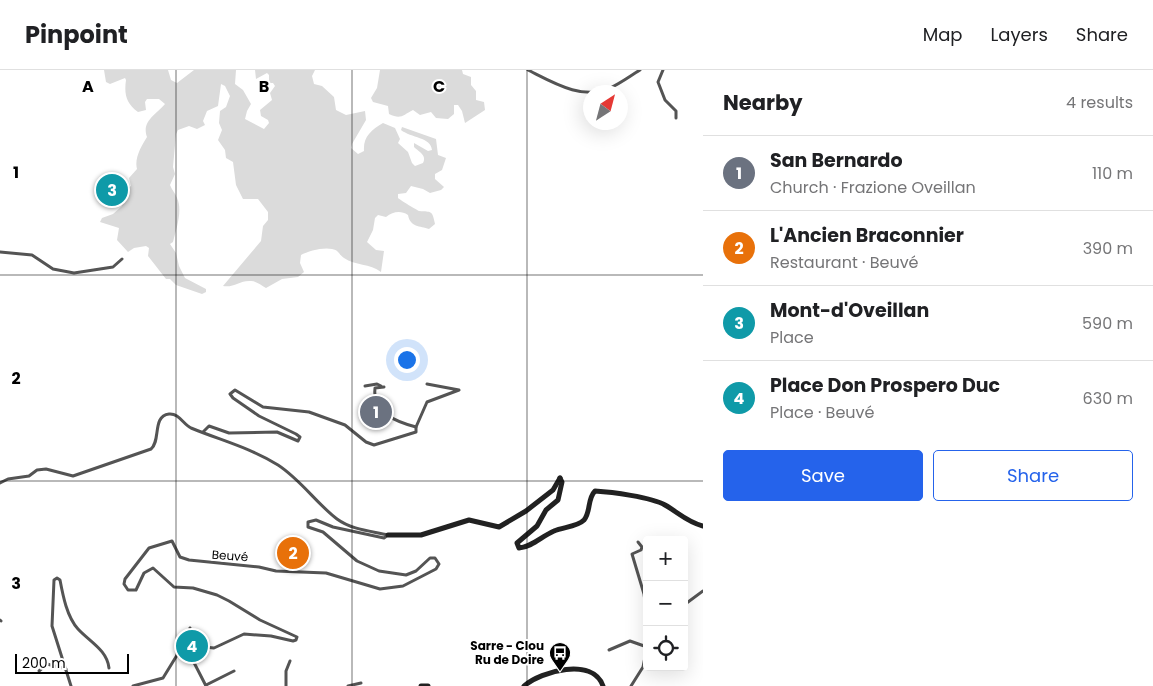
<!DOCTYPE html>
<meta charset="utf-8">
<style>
:root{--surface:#fff;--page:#f6f6f6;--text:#202124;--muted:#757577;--line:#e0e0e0;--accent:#2563eb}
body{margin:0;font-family:Poppins,sans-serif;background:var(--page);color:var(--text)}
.controls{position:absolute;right:15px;bottom:15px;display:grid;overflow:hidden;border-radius:5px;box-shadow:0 5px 20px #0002}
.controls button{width:45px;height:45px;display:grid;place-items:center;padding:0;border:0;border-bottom:1px solid var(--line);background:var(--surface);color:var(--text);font:25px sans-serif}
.compass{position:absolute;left:583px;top:15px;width:45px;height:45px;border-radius:50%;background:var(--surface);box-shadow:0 5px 20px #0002;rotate:36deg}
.scale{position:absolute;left:15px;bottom:12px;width:114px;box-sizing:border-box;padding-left:5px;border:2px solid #000;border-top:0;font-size:14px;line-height:18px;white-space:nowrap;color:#000;-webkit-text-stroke:4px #fff;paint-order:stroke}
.you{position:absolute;left:406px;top:289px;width:18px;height:18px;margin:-12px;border:4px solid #fff;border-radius:50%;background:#1a73e8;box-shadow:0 0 0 8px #1a73e833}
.badge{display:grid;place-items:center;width:32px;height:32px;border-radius:50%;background:var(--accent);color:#fff;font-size:16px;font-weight:700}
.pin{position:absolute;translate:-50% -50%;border:2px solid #fff;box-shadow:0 1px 5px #0006}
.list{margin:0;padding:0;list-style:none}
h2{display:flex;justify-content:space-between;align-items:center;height:65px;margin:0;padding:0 20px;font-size:21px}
h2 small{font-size:16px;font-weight:400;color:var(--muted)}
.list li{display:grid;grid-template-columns:32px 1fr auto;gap:15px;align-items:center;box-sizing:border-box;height:75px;padding:0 20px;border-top:1px solid var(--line)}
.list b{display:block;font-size:19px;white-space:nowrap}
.list p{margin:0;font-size:16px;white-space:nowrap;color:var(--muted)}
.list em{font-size:16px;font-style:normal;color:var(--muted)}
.actions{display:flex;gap:10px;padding:15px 20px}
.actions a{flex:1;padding:11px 0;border:1px solid var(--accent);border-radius:5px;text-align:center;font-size:18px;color:var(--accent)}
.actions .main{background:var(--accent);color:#fff}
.icon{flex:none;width:28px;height:28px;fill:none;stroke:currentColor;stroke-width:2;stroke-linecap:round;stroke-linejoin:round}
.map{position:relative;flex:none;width:703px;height:616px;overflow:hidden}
header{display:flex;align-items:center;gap:30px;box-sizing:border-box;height:70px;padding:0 25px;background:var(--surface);border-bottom:1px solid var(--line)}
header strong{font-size:24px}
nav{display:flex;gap:28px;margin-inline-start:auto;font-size:18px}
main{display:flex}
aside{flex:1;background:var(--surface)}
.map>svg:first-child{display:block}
</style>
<header>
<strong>Pinpoint</strong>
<nav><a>Map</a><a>Layers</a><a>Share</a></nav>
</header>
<main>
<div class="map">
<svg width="703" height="616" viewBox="0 0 703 616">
<rect width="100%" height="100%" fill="#fff"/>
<g fill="#dbdbdb">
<path d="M104 0H168L171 10 177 13 194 0H236L235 14 243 20 251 34 247 41 245 49 264 59 269 53 268 50 261 46 260 40 272 30 270 23 275 16 273 13H269V5L267 3 256 9 255 0H315L312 6 314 14 322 16 334 27 336 40 346 45 365 41 366 50 352 74 351 78 358 84 364 81C363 67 371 60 383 53L395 58 400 69 398 73 408 82 412 93 415 96 423 93C427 85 419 82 414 77V73L428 81 432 80C431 67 411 68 401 60L402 57 436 69 438 85 446 88 442 100 435 104V109L444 117 441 120 430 123 423 119 411 116 406 123 398 124V128C400 130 417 140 419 141 432 142 432 140 435 154L429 159C420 156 410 157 408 145 400 140 393 142 386 147L378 145 375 148 373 160 367 172 376 180 384 181 381 202C370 193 355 196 344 188 339 185 339 180 332 179 323 177 308 181 301 185L300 193 304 202 298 207 282 209 266 218C261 215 256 211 251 211 240 210 234 218 223 216L261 171 263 156 268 150V142L258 129H243L236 115 233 92 226 88 225 80 218 70 222 60 219 53 220 41 226 37 230 26 225 16 221 14 218 36 207 41 203 51 205 55 197 59 189 56 178 60 176 64 173 97 175 104 170 115C172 120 175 123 177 128 183 140 176 160 173 172L170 174 176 183 179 196 185 208 206 219V222L202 224 176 215 170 209H166L148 186 149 178 146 176 134 178 128 182 117 170 119 158 100 152 102 148 113 144 122 136 118 129 121 122 131 116 129 108 137 99C134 88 142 75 147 67 141 51 157 44 165 34L159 29H147L145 32 146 40 138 42C126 33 124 24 126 10L125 8 110 14 106 12Z"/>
<path d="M380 0H462L463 4 471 7V15L476 21V30L484 32 485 40 465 53 462 41 458 35H454V44L448 49 436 48 431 42 420 45 413 40C403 45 401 50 389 44L388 36 373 32 371 28 377 18Z"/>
</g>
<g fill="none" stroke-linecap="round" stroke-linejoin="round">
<g stroke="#545454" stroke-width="3">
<path d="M528 0C552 12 583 31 610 18 621 13 630 6 640 0"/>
<polyline points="663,0 658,12 665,30 676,41 676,48"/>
<polyline points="0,182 32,185 53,199 74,203 113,197 122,189"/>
<polyline points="365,316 377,314 381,316"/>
<path d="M384 317 375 318C372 343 397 352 416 357"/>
<polyline points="203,362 209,356 229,363 277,362 298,371 300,367 296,364 259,346 233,328 230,324 235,320 263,337 309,342 345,355 366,372 374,375 416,362 416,357 427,332 459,320 427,314"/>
<path d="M0 413 8 409 29 406 37 400 46 399 73 406 151 379C161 371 152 346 169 344 179 343 183 354 191 358 220 370 251 378 278 395 301 410 316 433 337 449 352 460 371 461 388 465"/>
<polyline points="638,472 642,477 641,480 632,484 644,524 647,546"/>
<polyline points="684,535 703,521"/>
<polyline points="0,550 1,551"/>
<polyline points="609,580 630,571 647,577"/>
<polyline points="39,601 47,594 66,599"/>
<polyline points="206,615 234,601"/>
<path d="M71 616 52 556 54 510 57 508 60 510C63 526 67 547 78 559 90 572 107 580 109 598"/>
<polyline points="133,616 163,608 182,577 193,568 190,558"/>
<polyline points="206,616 185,575 214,578 244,564 271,566 293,571 296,570 297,567 260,550 229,531 217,525 193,518 174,517 153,498 144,503 136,520 128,520 124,514 125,509 149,478 172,471 180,487 189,490 259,497 276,501 326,503 380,519 403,516 436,499 439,494 435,488 430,488 416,501 406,505 379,501 357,491 323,462 308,457 308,452 316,450 333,457 384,468 388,465"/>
<polyline points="286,616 286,601 290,591"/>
<polyline points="348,616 361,613"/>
<polyline points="631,616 643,597 647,577"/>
</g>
<g stroke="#212121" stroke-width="5">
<path d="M560 408 562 412 558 430 546 440 537 456 517 473 519 478C532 477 542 466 554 461 563 457 577 457 584 450 591 442 587 429 595 421 611 422 651 427 665 435 679 443 687 452 703 456"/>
<polyline points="388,465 421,465 469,450 499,457 526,441 553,420 560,408"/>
<polyline points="421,616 428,616"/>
<path d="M524 616C541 601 593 587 603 616"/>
</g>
</g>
<path fill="none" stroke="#000" stroke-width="1" stroke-opacity="0.55" d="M176 0V616M352 0V616M527 0V616M0 205H703M0 411H703"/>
<defs>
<g id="bus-pin" transform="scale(1.125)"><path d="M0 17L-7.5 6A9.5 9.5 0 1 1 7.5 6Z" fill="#000" stroke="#fff"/><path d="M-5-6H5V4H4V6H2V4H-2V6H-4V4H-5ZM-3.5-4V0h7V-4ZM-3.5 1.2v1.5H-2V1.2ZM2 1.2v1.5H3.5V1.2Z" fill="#fff"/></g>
</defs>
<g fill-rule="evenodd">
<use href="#bus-pin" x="560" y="583"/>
</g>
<g text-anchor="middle" stroke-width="4" stroke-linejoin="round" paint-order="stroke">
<g font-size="12" fill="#000" stroke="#fff">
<text transform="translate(230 486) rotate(4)" y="4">Beuvé</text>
</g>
<g font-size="12" font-weight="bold" fill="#000" stroke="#fff" text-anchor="end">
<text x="544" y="580">Sarre - Clou<tspan x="544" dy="14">Ru de Doire</tspan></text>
</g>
</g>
<g font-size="16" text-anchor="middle" font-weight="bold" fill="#000" stroke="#fff" stroke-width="4" stroke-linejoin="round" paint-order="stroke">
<text x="88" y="22">A</text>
<text x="264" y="22">B</text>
<text x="439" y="22">C</text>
<text x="16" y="108">1</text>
<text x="16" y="314">2</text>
<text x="16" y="519">3</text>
</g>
</svg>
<div class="controls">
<button>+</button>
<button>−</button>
<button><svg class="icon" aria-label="locate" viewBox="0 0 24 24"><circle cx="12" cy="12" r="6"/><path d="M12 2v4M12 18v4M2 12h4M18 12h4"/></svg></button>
</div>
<svg class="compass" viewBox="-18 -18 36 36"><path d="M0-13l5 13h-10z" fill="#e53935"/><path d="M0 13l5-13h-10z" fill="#757577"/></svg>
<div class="scale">200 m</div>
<div class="you"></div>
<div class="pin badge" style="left:376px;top:342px;background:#6b7280">1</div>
<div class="pin badge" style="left:293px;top:483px;background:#e8710a">2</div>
<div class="pin badge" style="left:112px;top:120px;background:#0f9aa8">3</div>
<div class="pin badge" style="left:192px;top:576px;background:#0f9aa8">4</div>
</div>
<aside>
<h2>Nearby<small>4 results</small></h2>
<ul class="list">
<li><span class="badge" style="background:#6b7280">1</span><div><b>San Bernardo</b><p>Church · Frazione Oveillan</p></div><em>110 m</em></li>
<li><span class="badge" style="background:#e8710a">2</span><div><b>L'Ancien Braconnier</b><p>Restaurant · Beuvé</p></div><em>390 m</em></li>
<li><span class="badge" style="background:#0f9aa8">3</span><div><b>Mont-d'Oveillan</b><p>Place</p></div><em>590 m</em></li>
<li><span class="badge" style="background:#0f9aa8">4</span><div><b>Place Don Prospero Duc</b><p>Place · Beuvé</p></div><em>630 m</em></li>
</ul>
<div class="actions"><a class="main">Save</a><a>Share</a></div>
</aside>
</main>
